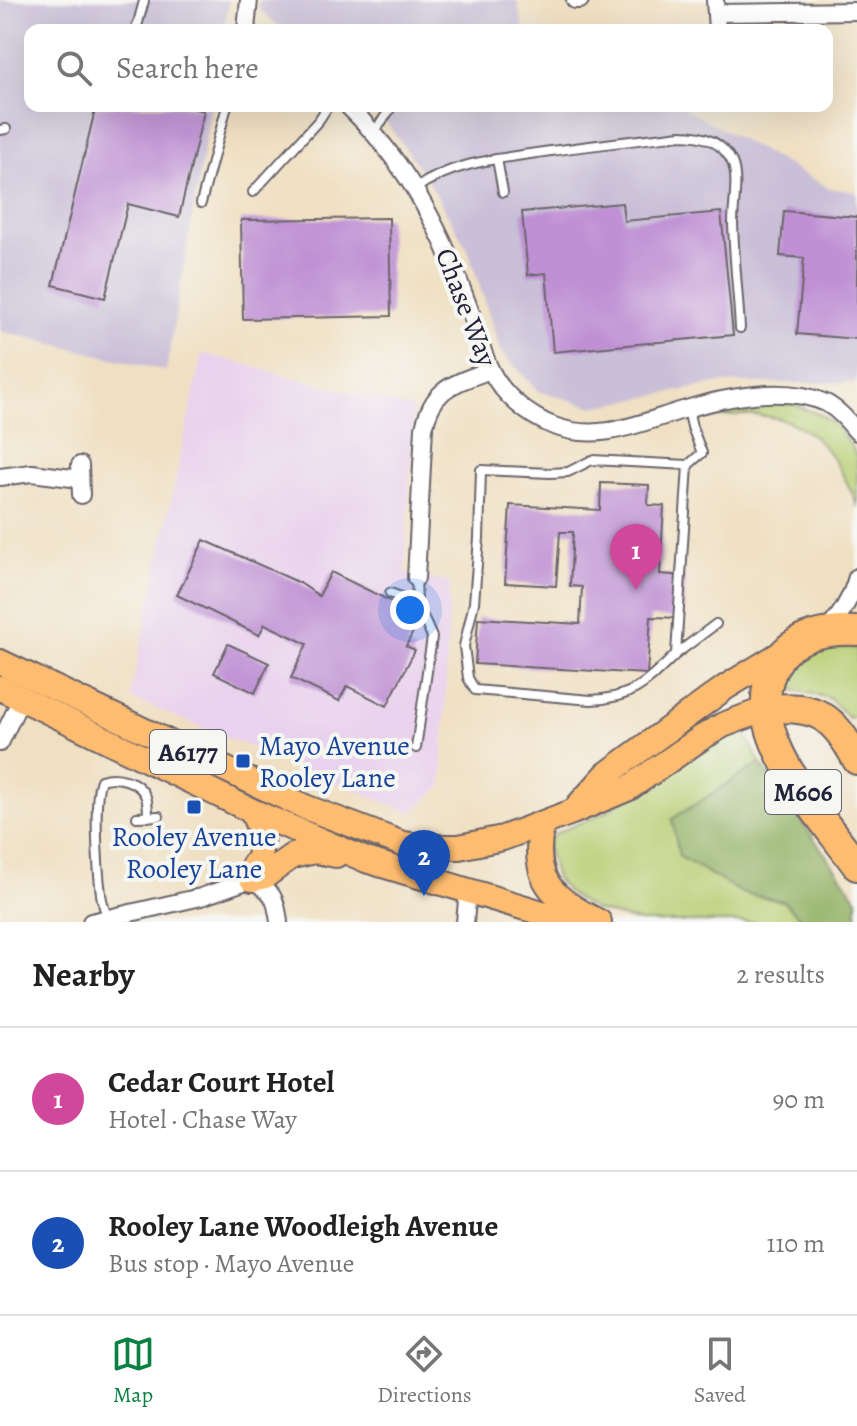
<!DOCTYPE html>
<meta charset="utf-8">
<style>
:root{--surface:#fff;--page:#f2f2f2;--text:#222;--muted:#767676;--line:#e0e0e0;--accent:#0b8043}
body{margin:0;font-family:Alegreya,serif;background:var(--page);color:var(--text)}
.you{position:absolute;left:410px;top:610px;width:28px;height:28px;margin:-20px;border:6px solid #fff;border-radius:50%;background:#1a73e8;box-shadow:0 0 0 12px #1a73e833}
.badge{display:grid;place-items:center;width:52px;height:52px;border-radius:50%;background:var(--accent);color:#fff;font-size:26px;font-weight:700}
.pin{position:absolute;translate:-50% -66px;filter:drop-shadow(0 2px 4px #0008)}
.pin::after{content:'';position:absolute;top:42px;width:28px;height:24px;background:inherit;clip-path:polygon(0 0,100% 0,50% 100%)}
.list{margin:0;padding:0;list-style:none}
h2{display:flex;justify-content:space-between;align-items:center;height:104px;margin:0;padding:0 32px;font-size:34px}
h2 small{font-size:26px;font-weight:400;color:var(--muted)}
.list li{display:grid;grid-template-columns:52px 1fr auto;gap:24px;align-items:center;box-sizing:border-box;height:144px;padding:0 32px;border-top:2px solid var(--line)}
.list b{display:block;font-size:30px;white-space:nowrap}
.list p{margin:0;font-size:26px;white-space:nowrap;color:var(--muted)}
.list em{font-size:26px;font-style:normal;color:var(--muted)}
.icon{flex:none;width:44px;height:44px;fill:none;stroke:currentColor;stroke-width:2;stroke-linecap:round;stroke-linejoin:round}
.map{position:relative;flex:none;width:857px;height:922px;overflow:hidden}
.search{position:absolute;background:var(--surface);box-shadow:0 8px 32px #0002;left:24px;right:24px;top:24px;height:88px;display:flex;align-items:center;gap:20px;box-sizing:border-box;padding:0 28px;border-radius:16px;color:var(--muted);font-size:30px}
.sheet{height:392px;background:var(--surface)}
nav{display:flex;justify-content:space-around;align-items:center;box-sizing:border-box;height:112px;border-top:2px solid var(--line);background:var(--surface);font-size:22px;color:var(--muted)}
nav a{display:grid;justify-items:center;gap:4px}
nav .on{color:var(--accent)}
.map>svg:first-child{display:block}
</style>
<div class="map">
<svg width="857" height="922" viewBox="0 0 857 922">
<rect width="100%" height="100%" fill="#f6f6f2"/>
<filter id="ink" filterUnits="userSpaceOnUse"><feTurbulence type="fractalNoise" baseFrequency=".0125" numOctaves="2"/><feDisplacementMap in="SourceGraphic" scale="16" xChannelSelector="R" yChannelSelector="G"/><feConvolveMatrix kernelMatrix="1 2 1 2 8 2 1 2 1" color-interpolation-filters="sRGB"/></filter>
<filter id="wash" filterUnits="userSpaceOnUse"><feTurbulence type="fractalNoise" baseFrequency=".006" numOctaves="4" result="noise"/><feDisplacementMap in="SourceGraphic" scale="32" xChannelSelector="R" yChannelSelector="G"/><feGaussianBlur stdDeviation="1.8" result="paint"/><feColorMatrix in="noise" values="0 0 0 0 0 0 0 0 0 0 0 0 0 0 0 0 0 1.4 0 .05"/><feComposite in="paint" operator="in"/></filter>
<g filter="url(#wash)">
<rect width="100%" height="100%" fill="#f0e0c3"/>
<polygon fill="#e9d2ed" points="202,353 413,409 405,572 416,578 450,582 442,786 411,813 130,698"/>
<g fill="#c9bfd7">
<polygon points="0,0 229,0 224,30 30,30 30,106 211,106 166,371 0,331"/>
<polygon points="259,0 517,0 524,30 283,30 259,9"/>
<polygon points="369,106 680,106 829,188 857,192 857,383 721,383 594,407 538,391 501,352 468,250 428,180 384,119"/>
</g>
<g fill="#b8ce72" stroke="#6d7856" stroke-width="2">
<path d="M792 404 821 415 835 424 852 447 857 458V507C854 495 848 484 842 473 812 417 769 409 710 418 726 404 771 405 792 404Z"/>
<path d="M850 647 857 648V715L849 718 829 698 786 688C787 673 807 654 822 649 830 647 842 648 850 647Z"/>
<polygon points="742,727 760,763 673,819 742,893 783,901 805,922 641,922 595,910 568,893 556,878 547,845 554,834 608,811 722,732"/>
</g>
<polygon fill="#92b164" stroke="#5a6a50" stroke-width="2" points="760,763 857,899 857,922 805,922 783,901 742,893 679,856 672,819"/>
<g id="blocks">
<g fill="#bf91d4">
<polygon points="96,106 183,106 204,111 179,217 128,204 105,298 53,285"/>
<polygon points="622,203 624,221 721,212 733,335 553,352 546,273 528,275 522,212"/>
<polygon points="784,211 857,217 857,339 797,334 804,258 780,256"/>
<polygon points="389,218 391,316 243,319 241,220"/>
<polygon points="601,483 649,485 648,505 664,506 660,574 685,576 683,618 651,617 647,674 475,664 478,618 580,624 582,587 570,586 573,532 560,532 556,586 505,583 510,505 600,510"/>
<polygon points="204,540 300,583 319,596 331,572 421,616 406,646 415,650 387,706 347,686 339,701 291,678 307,644 265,624 259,635 177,595"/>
<polygon points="228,644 269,663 255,693 214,673"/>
</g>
</g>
</g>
<g filter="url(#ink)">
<use href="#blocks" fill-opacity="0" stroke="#6a646b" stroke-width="2"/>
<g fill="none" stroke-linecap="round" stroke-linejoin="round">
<g stroke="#6a646b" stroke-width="12">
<g id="lane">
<polyline points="136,30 144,1"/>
<polyline points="0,130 6,129"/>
<polyline points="374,132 389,111"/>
<polyline points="497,159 503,192"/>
<path d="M415 189C453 161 505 158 551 151 594 145 638 140 681 135 703 135 722 141 732 162 739 178 733 206 733 223 734 258 738 293 740 328"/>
<polyline points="253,192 319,120 328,106"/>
<polyline points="201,203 227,106"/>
<path d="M688 409 692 427 702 453 688 465 592 460 568 472 550 473 481 470 479 538 474 603 464 646 468 678 475 690 591 700C634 698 647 682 676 654L688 465"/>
<polyline points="390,593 417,603"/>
<polyline points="676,654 716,624"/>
<polyline points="416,748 432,637 417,603 416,578"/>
<polyline points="137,817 159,816"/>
<path d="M107 918C105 910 102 902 101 894 98 871 93 799 101 780 116 775 139 780 146 797 148 803 148 810 148 817"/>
</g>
</g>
<g stroke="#6a646b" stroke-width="20">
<g id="street">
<polyline points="575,0 580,0"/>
<polyline points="715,0 717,30"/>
<polyline points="716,13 857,11"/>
<polyline points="248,30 246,29 249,0"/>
<path d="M348 106C385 142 417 188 439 234 452 260 461 287 471 313 477 332 482 353 491 371 503 395 528 416 554 426 599 443 639 423 683 410 724 397 786 385 826 403 839 410 848 421 857 432"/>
<polyline points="80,465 81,495"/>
<polyline points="0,477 32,473 80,479"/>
<path d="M416 578 424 428C433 386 455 384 490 370"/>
<path d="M825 632C841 616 851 599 857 577"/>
<polyline points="0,743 21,699"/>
<path d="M91 922 201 897 252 879C273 893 276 897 279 922"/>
<polyline points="465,922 468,891"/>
</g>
</g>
<g stroke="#6a646b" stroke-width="28">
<g id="primary">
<polyline points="0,662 305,807 403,844 432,847 459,847 503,838 572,812 629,788 701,738 723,725 766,709"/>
<polyline points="0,688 252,811 366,860 572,922"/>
<polyline points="579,805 607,774 726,687 785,651"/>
<polyline points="252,811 262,835 259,858 253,866 252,879 265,876 292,856 316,851 336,855"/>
<path d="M542 824C531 881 551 897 599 922"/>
</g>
</g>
<g stroke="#6a646b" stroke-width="32">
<g id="highway">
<path d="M857 631C829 630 796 634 779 659 733 724 821 815 857 866"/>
<path d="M766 709C818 705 832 715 857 760"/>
</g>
</g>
<use href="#lane" stroke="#fff" stroke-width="8"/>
<use href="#street" stroke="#fff" stroke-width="16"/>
<use href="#primary" stroke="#fdbc70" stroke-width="24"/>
<use href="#highway" stroke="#fdbc70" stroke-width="28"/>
</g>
</g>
<g fill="#1a4fb4" stroke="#f6f6f2" stroke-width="3">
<rect x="235" y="753" width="16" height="16" rx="4"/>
<rect x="186" y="799" width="16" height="16" rx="4"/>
</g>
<g text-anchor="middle" stroke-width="8" stroke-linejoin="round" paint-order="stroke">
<g fill="#f6f6f2" stroke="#626272" stroke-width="2">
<rect x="150" y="730" width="76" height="44" rx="6"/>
<rect x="765" y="770" width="76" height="44" rx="6"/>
</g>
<g font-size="26" font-weight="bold" fill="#22223b">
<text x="188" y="761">A6177</text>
<text x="803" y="801">M606</text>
</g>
<g font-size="28" fill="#22223b" stroke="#f6f6f2">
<text transform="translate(467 307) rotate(69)" y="10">Chase Way</text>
</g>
<g font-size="28" fill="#164399" stroke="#f6f6f2" text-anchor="start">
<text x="259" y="755">Mayo Avenue<tspan x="259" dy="32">Rooley Lane</tspan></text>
<text x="194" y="846" text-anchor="middle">Rooley Avenue<tspan x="194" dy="32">Rooley Lane</tspan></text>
</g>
</g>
</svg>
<div class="you"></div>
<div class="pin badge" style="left:636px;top:590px;background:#d1479c">1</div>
<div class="pin badge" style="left:424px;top:896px;background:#1a4fb4">2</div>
<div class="search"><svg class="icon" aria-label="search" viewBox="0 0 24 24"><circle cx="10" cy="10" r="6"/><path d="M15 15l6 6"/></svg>Search here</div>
</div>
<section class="sheet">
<h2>Nearby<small>2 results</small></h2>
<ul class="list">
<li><span class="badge" style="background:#d1479c">1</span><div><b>Cedar Court Hotel</b><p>Hotel · Chase Way</p></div><em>90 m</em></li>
<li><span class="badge" style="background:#1a4fb4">2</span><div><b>Rooley Lane Woodleigh Avenue</b><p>Bus stop · Mayo Avenue</p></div><em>110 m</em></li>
</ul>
</section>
<nav>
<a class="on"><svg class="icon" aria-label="map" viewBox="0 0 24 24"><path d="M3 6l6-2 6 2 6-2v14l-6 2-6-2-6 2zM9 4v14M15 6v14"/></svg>Map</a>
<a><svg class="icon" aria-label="directions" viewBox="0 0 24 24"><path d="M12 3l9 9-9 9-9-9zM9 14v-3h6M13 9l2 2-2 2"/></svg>Directions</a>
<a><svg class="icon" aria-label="saved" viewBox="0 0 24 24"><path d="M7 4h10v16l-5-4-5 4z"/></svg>Saved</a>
</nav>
